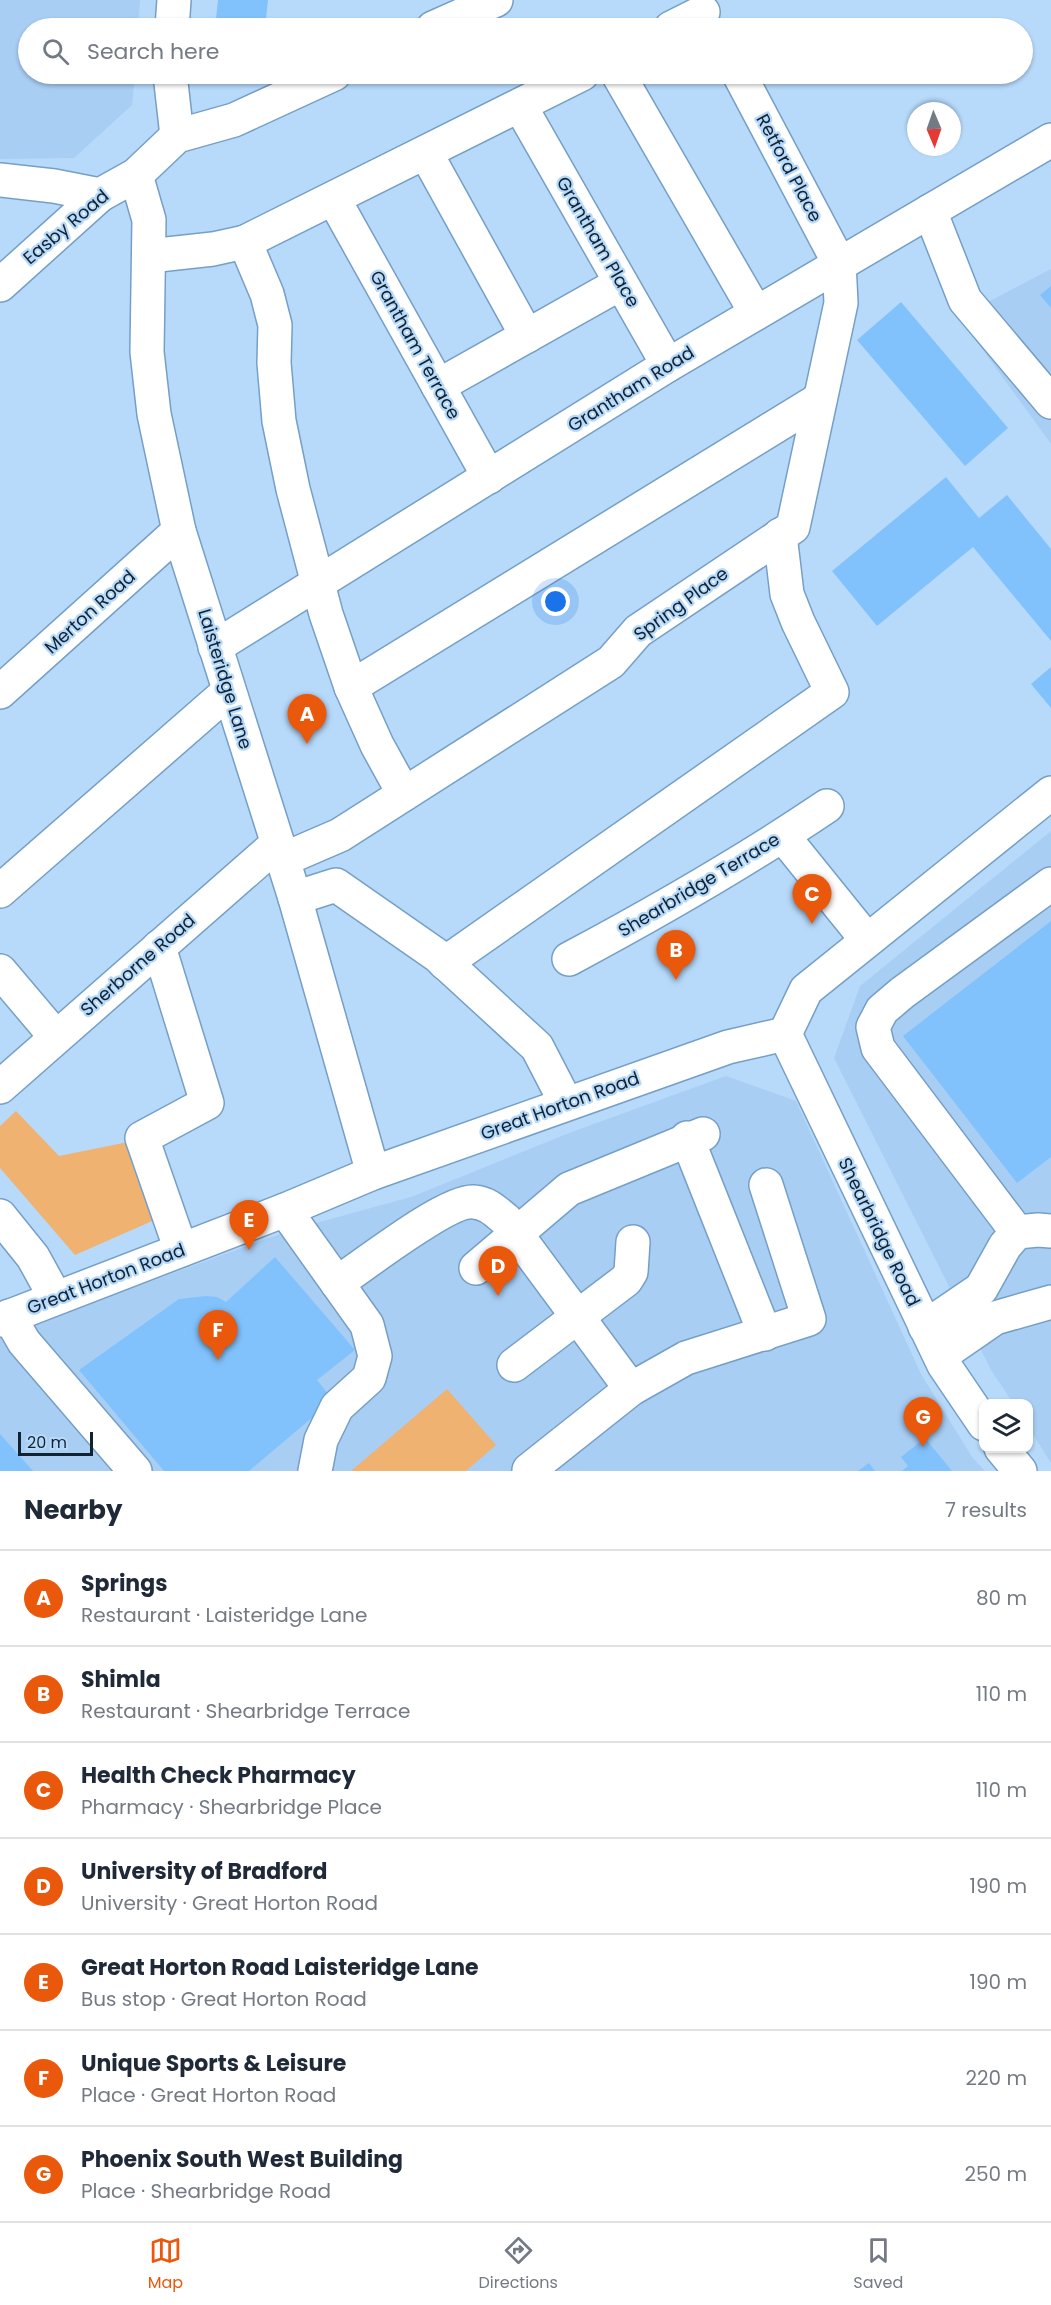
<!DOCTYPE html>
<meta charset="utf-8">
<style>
:root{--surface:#fff;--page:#f2f2f3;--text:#1f2937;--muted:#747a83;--line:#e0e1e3;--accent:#ea580c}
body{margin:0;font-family:Poppins,sans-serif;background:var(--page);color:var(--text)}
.controls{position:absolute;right:18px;bottom:18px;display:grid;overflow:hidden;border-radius:12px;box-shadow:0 2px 4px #0004}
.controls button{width:54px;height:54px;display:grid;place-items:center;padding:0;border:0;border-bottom:2px solid var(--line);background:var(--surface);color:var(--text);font:30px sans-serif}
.compass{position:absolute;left:907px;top:102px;width:54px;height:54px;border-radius:50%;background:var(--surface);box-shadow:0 2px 4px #0004;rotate:178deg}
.scale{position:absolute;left:18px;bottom:15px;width:75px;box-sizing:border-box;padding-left:6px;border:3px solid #112231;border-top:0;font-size:16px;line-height:21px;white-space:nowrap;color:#112231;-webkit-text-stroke:4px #b7dafb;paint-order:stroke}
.you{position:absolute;left:556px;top:602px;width:21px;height:21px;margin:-15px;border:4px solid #fff;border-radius:50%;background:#1a73e8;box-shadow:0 0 0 9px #1a73e833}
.badge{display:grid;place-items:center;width:39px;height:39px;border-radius:50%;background:var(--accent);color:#fff;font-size:20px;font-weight:700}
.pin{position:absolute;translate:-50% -50px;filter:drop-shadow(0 2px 3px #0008)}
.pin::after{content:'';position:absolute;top:32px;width:21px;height:18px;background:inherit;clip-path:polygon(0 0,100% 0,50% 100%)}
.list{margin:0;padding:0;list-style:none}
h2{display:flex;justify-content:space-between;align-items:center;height:78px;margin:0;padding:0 24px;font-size:26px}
h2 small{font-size:20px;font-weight:400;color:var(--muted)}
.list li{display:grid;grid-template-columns:39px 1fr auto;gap:18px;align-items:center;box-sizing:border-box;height:96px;padding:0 24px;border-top:2px solid var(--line)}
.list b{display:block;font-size:22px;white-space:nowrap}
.list p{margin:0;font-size:20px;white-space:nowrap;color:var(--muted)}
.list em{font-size:20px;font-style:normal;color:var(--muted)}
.icon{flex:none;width:33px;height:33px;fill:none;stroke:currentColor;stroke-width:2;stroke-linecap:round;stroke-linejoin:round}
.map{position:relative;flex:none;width:1051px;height:1471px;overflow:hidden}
.search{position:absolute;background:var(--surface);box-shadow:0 2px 4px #0004;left:18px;right:18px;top:18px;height:66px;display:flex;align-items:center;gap:15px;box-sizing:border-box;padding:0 21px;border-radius:33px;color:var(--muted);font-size:22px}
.sheet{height:750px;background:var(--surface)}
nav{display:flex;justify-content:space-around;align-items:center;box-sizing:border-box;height:84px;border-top:2px solid var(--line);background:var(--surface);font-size:16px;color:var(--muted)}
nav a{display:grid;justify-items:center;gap:3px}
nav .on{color:var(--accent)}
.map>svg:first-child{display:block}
</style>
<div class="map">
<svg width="1051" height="1471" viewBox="0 0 1051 1471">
<rect width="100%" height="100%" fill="#b7dafb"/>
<g fill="#a8cef4">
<polygon points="0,0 140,0 138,28 28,28 28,74 135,74 132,105 74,158 0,159"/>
<polygon points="1051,269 1051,444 950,305 986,303"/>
<polygon points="1051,831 1051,1463 1029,1428 1028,1404 1013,1403 991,1370 834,1058 860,986"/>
<polygon points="726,1076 796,1101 921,1374 972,1457 985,1471 0,1471 0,1336 294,1229 411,1197 569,1133"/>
</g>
<g fill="#efb271">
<polygon points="16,1111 59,1156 128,1142 159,1218 75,1255 0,1168 0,1126"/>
<polygon points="447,1389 496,1445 466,1471 351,1471"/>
</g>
<g fill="#82c2fc">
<polygon points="218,0 268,0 265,28 215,28"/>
<polygon points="1051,286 1051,308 1040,295"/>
<polygon points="901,302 1008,428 965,466 857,340"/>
<polygon points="946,477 979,518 1007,495 1051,549 1051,641 973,547 877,626 832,571"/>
<polygon points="1051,667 1051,708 1031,684"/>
<polygon points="1051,921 1051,1157 1017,1183 903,1036"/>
<polygon points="275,1257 355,1350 317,1380 333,1400 249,1471 164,1471 79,1370 179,1299 206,1296 217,1297 226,1302"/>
<polygon points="0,1434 33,1471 0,1471"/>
<polygon points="925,1438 952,1471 902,1471 908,1466 901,1457"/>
<polygon points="869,1463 875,1471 858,1471"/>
</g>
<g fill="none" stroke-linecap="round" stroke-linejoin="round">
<g stroke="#759fc6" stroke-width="36">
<g id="minor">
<polyline points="172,28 174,0"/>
<polyline points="671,28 703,12"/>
<polyline points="170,74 177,136"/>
<polyline points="618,74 756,313"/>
<polyline points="527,118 668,365"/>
<polyline points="433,166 527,336"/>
<polyline points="136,175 149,220 147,352 154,414 179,531 295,898 373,1173"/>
<polyline points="0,180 54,186 100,195"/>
<polyline points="930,211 965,300 1051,402"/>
<polyline points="341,212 489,477"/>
<polyline points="245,242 267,294 275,325 274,363 279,421 293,489 326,614 351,687 377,745 404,794"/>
<polyline points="149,256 213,249 245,242 582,74"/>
<polyline points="438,386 621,283"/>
<polyline points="215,647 668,365 1051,140"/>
<polyline points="351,687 820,399"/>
<polyline points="0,692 179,531"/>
<polyline points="783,836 867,940"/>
<polyline points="282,860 340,835 611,662 638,631 793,527 841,303 839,263 739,74"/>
<polyline points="0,891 229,691"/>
<polyline points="295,898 336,885 438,956 537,1047 566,1103"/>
<polyline points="159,947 207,1103 142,1138 181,1250"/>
<path d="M569 959C657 912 744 862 827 806"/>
<polyline points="445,963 832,692 798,622 787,594 780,535"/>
<polyline points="0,971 56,1037"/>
<polyline points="785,1034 944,1365 984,1424"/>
<polyline points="785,1034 806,990 1051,793"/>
<polyline points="0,1087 277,844"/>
<polyline points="687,1138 765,1334"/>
<polyline points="285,1210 367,1325 375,1356 369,1378 337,1407 321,1440 315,1471"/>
<polyline points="0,1216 33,1257 55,1297"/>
<polyline points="1017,1232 878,1048 873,1027 882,1010 902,993 1051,884"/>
<polyline points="476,1268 569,1189 703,1134"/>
<path d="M337 1283C363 1266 448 1199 474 1202 488 1203 496 1212 506 1220L631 1389"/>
<polyline points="9,1316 24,1342 135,1471"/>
<polyline points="0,1320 285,1210 373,1173 728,1047 785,1034"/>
<polyline points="925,1327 981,1289 1005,1246 1017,1232 1038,1230 1051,1231"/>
<polyline points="940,1356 995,1318 1051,1302"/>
<polyline points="514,1365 626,1280 631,1272 633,1242"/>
<polyline points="1001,1448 1020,1471"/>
<polyline points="529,1470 631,1389 686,1358 809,1319 766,1185"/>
</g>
</g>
<g stroke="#759fc6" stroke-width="36">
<g id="major">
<polyline points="433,28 496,0"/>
<polyline points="0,285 100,195 136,175 177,136 234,120 334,74"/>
</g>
</g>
<use href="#minor" stroke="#fff" stroke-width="33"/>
<use href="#major" stroke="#fff" stroke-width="33"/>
</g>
<g text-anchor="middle" stroke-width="4.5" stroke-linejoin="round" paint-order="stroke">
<g font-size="18" fill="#112231" stroke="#b7dafb">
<text transform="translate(789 168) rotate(62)" y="6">Retford Place</text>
<text transform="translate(66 227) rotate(-40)" y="6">Easby Road</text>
<text transform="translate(598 242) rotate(60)" y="6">Grantham Place</text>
<text transform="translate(415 345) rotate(61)" y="6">Grantham Terrace</text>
<text transform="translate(631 389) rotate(-32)" y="6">Grantham Road</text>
<text transform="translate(681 604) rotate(-36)" y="6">Spring Place</text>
<text transform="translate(90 612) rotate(-42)" y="6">Merton Road</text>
<text transform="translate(225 679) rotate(73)" y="6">Laisteridge Lane</text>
<text transform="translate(699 885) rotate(-31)" y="6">Shearbridge Terrace</text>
<text transform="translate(138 965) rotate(-41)" y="6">Sherborne Road</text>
<text transform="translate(560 1106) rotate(-20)" y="6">Great Horton Road</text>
<text transform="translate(879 1232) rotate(64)" y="6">Shearbridge Road</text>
<text transform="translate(106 1279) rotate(-21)" y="6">Great Horton Road</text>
</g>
</g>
</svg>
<div class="controls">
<button><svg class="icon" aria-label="layers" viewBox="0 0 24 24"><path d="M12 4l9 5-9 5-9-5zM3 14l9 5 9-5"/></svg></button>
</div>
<svg class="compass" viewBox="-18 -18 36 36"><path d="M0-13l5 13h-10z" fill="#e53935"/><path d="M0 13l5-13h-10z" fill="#747a83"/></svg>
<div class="scale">20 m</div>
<div class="you"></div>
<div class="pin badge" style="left:307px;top:744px">A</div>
<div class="pin badge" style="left:676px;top:980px">B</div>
<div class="pin badge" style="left:812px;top:924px">C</div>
<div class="pin badge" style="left:498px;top:1296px">D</div>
<div class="pin badge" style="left:249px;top:1250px">E</div>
<div class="pin badge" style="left:218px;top:1360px">F</div>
<div class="pin badge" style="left:923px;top:1447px">G</div>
<div class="search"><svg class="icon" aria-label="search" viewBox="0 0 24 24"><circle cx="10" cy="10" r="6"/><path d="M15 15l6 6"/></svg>Search here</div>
</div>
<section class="sheet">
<h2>Nearby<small>7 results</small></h2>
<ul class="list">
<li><span class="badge">A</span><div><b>Springs</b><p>Restaurant · Laisteridge Lane</p></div><em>80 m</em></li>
<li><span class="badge">B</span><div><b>Shimla</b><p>Restaurant · Shearbridge Terrace</p></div><em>110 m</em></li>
<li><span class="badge">C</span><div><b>Health Check Pharmacy</b><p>Pharmacy · Shearbridge Place</p></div><em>110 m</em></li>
<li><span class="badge">D</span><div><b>University of Bradford</b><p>University · Great Horton Road</p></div><em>190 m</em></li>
<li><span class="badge">E</span><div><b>Great Horton Road Laisteridge Lane</b><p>Bus stop · Great Horton Road</p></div><em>190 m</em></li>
<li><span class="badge">F</span><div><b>Unique Sports &amp; Leisure</b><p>Place · Great Horton Road</p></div><em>220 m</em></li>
<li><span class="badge">G</span><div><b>Phoenix South West Building</b><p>Place · Shearbridge Road</p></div><em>250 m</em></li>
</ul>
</section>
<nav>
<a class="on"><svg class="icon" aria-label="map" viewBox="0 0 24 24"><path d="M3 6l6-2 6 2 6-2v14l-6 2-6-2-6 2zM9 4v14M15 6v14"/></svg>Map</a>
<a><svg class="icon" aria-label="directions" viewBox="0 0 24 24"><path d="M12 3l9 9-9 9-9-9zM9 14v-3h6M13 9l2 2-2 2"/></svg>Directions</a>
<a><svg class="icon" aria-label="saved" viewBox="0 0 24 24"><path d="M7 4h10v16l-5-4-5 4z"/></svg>Saved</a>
</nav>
